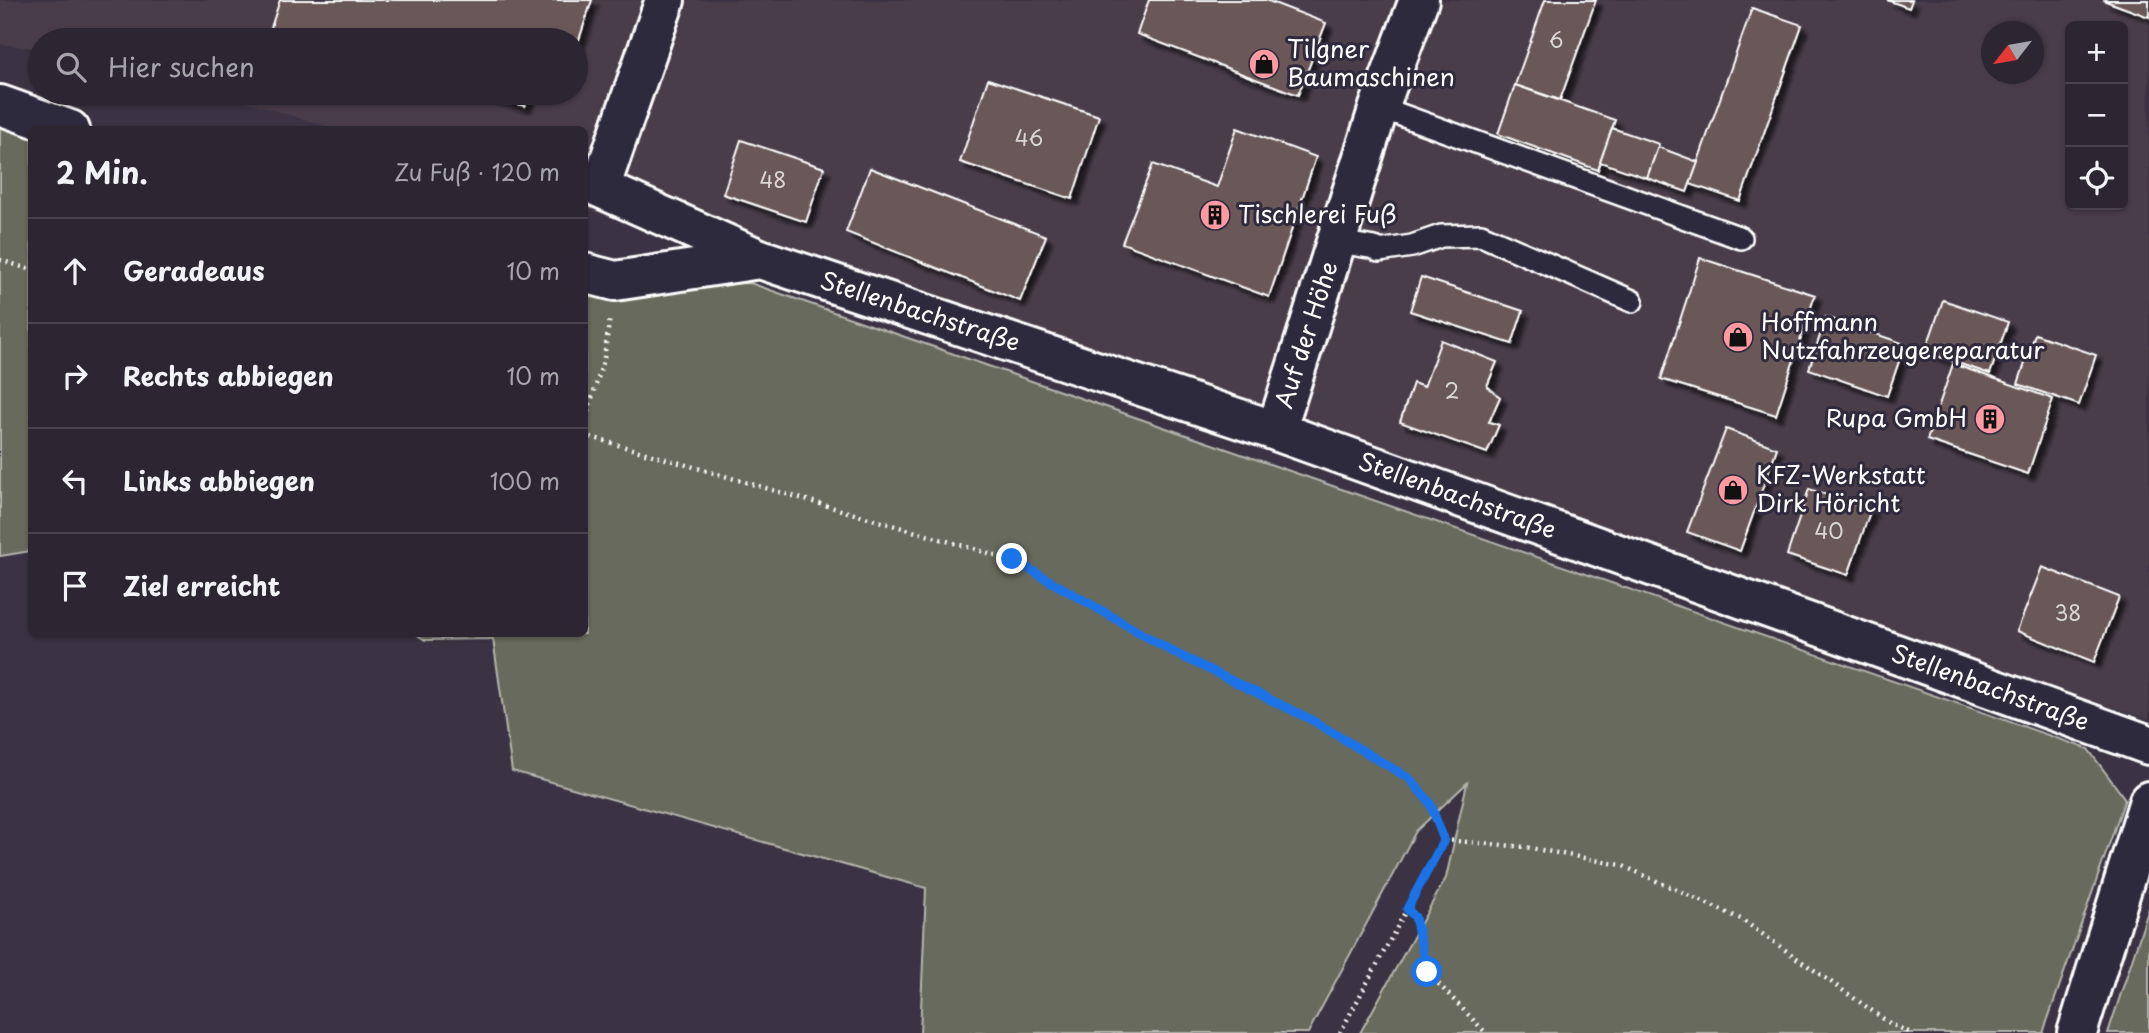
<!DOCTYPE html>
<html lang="de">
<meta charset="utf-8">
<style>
:root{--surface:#2c2632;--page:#38323e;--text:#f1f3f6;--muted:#a6a5ac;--line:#48434d}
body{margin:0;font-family:"Playpen Sans",sans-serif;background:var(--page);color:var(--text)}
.controls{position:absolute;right:21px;top:21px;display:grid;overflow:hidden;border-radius:10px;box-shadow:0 2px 5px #0004}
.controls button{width:63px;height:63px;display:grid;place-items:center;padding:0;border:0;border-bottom:2px solid var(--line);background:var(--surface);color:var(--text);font:35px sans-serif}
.compass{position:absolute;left:1981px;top:21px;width:63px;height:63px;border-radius:50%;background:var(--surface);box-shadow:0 2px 5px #0004;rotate:239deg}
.stop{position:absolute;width:21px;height:21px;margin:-16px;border:5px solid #1a73e8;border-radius:50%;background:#fff}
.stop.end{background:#1a73e8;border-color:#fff;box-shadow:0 2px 7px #0008}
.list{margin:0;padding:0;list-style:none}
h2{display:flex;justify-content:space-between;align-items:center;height:91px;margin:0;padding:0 28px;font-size:30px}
h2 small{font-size:23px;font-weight:400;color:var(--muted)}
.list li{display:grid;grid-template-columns:46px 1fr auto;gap:21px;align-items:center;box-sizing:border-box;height:105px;padding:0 28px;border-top:2px solid var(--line)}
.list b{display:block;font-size:26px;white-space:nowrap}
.list em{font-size:23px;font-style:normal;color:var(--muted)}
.icon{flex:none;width:38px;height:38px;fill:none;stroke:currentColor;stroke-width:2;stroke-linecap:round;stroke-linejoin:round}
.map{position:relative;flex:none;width:2149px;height:1033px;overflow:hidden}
.search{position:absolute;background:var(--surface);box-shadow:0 2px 5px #0004;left:28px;top:28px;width:560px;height:77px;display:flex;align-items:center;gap:18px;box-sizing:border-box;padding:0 24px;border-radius:38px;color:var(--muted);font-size:26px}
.panel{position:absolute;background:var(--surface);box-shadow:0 2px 5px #0004;left:28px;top:126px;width:560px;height:511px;border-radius:10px}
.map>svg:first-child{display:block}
</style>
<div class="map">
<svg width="2149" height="1033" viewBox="0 0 2149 1033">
<defs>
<filter id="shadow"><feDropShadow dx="6" dy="6" stdDeviation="2" flood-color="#0009"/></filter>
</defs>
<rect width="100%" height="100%" fill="#3b3343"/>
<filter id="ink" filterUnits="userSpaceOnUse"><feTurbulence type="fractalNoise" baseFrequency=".0143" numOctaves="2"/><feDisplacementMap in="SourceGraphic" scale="14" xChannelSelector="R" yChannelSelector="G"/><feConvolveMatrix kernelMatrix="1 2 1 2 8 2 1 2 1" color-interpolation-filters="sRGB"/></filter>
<g filter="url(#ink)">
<path fill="#493e4a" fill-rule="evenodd" d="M0 0H2149V719L585 209 584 130 335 129 219 93H576V40H40V49L0 44ZM2070 26H2123V205H2070ZM1992 32H2034V74H1992Z"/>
<g fill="#686b5d" stroke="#b4b5ae" stroke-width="2">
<polygon points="0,121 32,130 31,551 0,556"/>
<polygon points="750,283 2088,749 2125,799 2043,1033 1360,1033 1446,878 1467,783 1416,831 1308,1033 920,1033 926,888 512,771 493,639 425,640 416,634 584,634 585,288"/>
<polygon points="2149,908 2149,1033 2108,1033"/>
</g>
<g fill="#6b5959" stroke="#fff" stroke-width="2" filter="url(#shadow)">
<polygon points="280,0 592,0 576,49 576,40 267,40"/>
<polygon points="1149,0 1266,0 1326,23 1298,95 1137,34"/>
<polygon points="1545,0 1596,0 1560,100 1515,85"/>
<polygon points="1887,0 1912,0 1909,8"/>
<polygon points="2103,0 2149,0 2149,17"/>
<polygon points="1752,8 1802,25 1740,201 1690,184"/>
<polygon points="988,79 1099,116 1072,199 960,162"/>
<polygon points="1515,85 1615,120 1598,170 1498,134"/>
<polygon points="473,93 530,93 525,106"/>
<polygon points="1237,128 1316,157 1269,297 1122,243 1153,164 1217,187"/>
<polygon points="1612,128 1659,144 1647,178 1600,162"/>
<polygon points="741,140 824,168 806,222 723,194"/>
<polygon points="1658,147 1698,162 1687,192 1647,178"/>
<polygon points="870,168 1046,236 1020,301 846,232"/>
<polygon points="1700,258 1815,295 1776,415 1661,379"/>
<polygon points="1421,277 1523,311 1512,344 1410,311"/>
<polygon points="1943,300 2008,322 1990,374 1925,352"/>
<polygon points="1826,317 1905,344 1887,396 1809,369"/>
<polygon points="2035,334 2096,355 2079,405 2018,384"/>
<polygon points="1441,340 1497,362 1487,386 1500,397 1489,422 1499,425 1487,453 1400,422 1413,383 1424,387"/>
<polygon points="1953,364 2053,399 2028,474 1927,440"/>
<polygon points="1726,429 1777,448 1740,551 1687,532"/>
<polygon points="1809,489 1871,509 1848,575 1787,555"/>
<polygon points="2042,567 2119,597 2094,662 2017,631"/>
</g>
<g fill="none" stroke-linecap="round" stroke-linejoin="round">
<g stroke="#fff" stroke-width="26">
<g id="service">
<polyline points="1379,107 1741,238"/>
<polyline points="1338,242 1375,248 1379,251 1412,246 1441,236 1481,235 1632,301"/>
</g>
</g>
<g stroke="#fff" stroke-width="44">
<g id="minor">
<polyline points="665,0 600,188 760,259 1276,431 2149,745"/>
<polyline points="0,105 70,130"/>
<polyline points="584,273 615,281 760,259"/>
<polyline points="1276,431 1379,107 1419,0"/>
<polyline points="2077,1033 2149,801"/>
</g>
</g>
<g stroke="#fff" stroke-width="4.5" stroke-dasharray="2 5" stroke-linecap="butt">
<polyline points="0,260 32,270"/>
<polyline points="584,425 604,358 610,317"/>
<polyline points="584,435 1012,560 1175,653 1309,719 1410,779 1430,803 1444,840"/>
<polyline points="1444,840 1525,847 1621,865 1741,919 1891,1024 1911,1033"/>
<polyline points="1407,909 1415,917 1427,972 1486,1033"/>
<polyline points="1340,1033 1444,840"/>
</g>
<use href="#service" stroke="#2f2a3d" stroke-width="21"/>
<use href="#minor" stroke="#2f2a3d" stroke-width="38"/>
</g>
</g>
<g fill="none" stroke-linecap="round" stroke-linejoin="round" filter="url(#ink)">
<polyline stroke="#1a73e8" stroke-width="9" points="1012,559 1175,653 1310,719 1410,779 1430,803 1444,840 1407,909 1415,917 1427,972"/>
</g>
<defs>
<g id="shop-disc" transform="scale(1.575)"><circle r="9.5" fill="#ff9aa2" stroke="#2f2a3d"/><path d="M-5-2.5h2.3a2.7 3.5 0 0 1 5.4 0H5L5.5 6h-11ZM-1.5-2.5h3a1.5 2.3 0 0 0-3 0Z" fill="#111"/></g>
<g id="building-disc" transform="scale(1.575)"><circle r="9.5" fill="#ff9aa2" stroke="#2f2a3d"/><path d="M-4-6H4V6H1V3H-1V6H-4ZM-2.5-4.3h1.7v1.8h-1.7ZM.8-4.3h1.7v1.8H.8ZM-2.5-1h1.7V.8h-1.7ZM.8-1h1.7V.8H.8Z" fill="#111"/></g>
</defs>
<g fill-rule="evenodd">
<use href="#shop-disc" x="1264" y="64"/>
<use href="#building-disc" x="1215" y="215"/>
<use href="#shop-disc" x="1738" y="337"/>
<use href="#building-disc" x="1990" y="419"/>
<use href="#shop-disc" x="1733" y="490"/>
</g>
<g text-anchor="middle" stroke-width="6" stroke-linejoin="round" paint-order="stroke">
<g font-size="21" fill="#dad6d6">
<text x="1556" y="48">6</text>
<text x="1029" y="146">46</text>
<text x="773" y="188">48</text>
<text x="1452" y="399">2</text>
<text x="1829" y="539">40</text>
<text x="2068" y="621">38</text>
</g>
<g font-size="24" fill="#fff" stroke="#2f2a3d" text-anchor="start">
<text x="1287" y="58">Tilgner<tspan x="1287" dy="28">Baumaschinen</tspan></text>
<text x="1238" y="223">Tischlerei Fuß</text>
<text x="1761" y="331">Hoffmann<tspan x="1761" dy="28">Nutzfahrzeugereparatur</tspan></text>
<text x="1967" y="427" text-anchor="end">Rupa GmbH</text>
<text x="1756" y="484">KFZ-Werkstatt<tspan x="1756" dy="28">Dirk Höricht</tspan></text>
</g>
<g font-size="24" fill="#fff" stroke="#2f2a3d">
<text transform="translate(920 312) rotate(18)" y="8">Stellenbachstraße</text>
<text transform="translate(1307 335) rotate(-72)" y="8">Auf der Höhe</text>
<text transform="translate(1457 496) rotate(20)" y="8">Stellenbachstraße</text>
<text transform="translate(1990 688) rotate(20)" y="8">Stellenbachstraße</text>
</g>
</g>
</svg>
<div class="controls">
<button>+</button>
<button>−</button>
<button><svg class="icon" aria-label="locate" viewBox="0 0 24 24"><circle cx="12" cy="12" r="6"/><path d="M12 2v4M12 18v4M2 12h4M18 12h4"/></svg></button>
</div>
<svg class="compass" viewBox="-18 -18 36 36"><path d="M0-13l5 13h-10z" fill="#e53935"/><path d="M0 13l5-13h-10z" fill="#a6a5ac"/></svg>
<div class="stop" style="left:1427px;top:972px"></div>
<div class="stop end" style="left:1012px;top:559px"></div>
<div class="search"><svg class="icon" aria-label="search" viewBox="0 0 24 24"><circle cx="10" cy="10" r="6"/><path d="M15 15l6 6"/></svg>Hier suchen</div>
<section class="panel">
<h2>2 Min.<small>Zu Fuß · 120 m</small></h2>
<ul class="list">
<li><svg class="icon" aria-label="ahead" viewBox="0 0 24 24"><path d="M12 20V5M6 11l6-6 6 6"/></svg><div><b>Geradeaus</b></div><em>10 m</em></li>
<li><svg class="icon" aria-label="right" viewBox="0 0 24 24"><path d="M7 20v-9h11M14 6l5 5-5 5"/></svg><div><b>Rechts abbiegen</b></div><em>10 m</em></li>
<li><svg class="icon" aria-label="left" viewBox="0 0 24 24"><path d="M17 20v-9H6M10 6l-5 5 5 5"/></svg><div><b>Links abbiegen</b></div><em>100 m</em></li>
<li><svg class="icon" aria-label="arrive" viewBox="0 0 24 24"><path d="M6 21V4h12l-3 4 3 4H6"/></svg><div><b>Ziel erreicht</b></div></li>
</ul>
</section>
</div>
